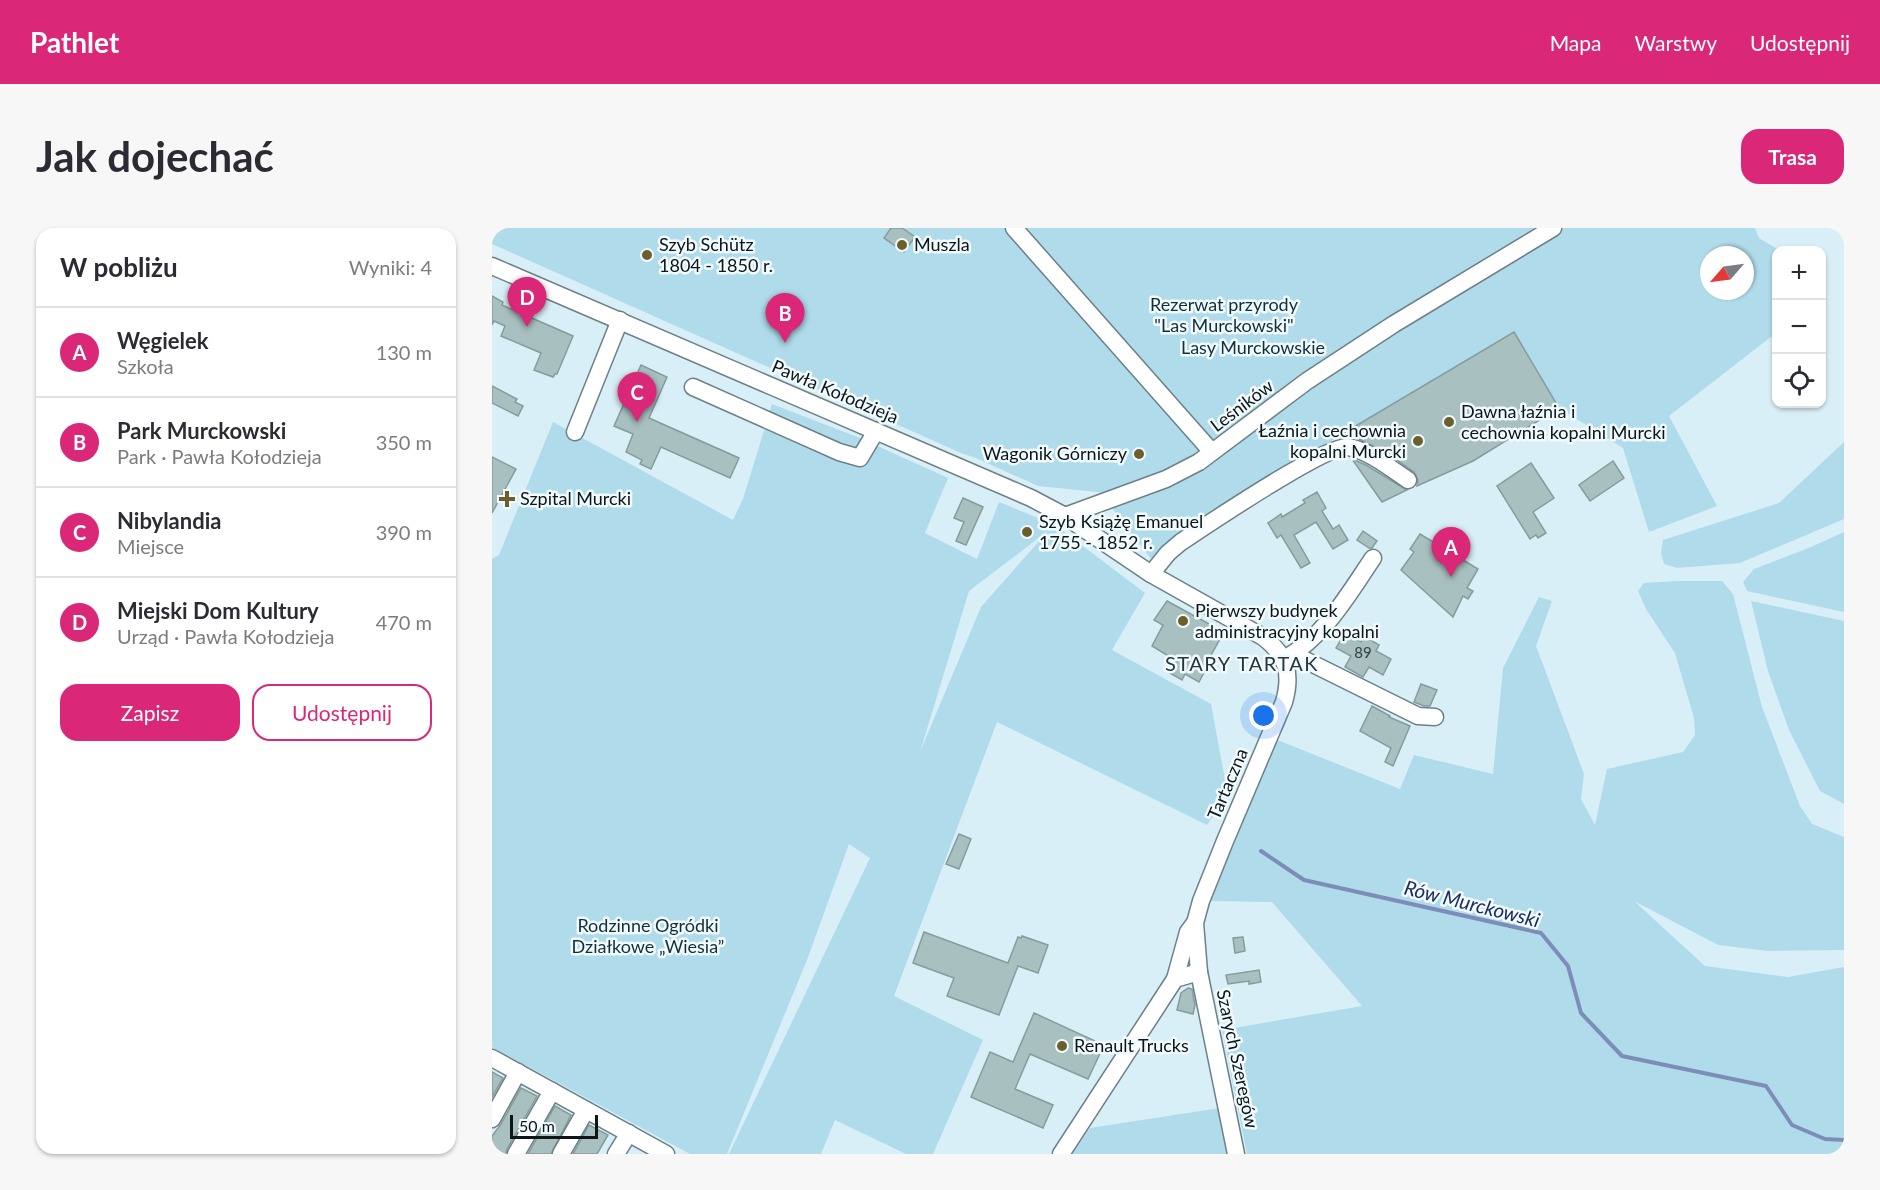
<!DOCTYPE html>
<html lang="pl">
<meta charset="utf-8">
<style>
:root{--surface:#fff;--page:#f7f7f7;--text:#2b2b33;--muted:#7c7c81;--line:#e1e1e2;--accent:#db2777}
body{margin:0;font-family:Lato,sans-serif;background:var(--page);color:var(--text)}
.controls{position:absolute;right:18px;top:18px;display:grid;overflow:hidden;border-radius:12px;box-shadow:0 2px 4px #0004}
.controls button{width:54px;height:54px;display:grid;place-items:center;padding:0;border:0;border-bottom:2px solid var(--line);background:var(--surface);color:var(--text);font:30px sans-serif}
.compass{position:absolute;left:1208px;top:18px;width:54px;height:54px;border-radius:50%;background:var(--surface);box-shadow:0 2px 4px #0004;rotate:242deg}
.scale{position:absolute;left:18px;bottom:15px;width:88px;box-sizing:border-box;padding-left:6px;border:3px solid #0d1517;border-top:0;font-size:16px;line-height:21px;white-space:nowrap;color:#0d1517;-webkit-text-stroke:4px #f1fafd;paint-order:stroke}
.you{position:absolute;left:772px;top:488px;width:21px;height:21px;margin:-15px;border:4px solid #fff;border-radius:50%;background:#1a73e8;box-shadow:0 0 0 9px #1a73e833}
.badge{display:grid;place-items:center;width:39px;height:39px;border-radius:50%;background:var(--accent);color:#fff;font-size:20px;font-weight:700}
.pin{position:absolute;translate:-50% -50px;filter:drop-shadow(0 2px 3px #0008)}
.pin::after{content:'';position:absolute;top:32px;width:21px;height:18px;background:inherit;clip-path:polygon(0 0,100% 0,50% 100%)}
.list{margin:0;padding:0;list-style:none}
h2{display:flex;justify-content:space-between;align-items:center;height:78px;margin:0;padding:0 24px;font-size:26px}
h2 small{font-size:20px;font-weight:400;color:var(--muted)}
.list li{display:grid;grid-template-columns:39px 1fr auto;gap:18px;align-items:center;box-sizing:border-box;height:90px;padding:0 24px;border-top:2px solid var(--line)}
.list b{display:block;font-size:22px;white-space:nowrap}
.list p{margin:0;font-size:20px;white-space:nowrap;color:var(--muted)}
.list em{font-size:20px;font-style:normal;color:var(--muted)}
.actions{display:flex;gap:12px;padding:18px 24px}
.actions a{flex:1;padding:14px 0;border:2px solid var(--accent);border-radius:18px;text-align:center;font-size:21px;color:var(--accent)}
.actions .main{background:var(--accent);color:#fff}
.icon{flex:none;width:33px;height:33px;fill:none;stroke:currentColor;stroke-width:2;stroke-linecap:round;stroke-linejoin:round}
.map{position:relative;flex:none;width:1352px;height:926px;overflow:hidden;border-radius:18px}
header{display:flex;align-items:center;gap:36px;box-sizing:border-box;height:84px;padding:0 30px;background:var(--accent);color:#fff}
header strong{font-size:28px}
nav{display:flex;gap:33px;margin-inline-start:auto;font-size:21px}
.intro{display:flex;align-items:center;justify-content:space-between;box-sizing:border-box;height:144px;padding:0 36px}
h1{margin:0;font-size:42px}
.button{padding:15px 27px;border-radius:18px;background:var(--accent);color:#fff;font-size:21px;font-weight:700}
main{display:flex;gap:36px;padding:0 36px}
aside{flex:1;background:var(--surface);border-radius:18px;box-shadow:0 2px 4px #0004}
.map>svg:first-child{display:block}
</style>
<header>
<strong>Pathlet</strong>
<nav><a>Mapa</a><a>Warstwy</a><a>Udostępnij</a></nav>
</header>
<div class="intro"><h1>Jak dojechać</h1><a class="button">Trasa</a></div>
<main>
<aside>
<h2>W pobliżu<small>Wyniki: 4</small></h2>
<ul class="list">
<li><span class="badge">A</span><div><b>Węgielek</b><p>Szkoła</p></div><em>130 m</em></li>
<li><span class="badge">B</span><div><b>Park Murckowski</b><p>Park · Pawła Kołodzieja</p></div><em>350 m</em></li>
<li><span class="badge">C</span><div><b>Nibylandia</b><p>Miejsce</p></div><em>390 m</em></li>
<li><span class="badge">D</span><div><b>Miejski Dom Kultury</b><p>Urząd · Pawła Kołodzieja</p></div><em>470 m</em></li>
</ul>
<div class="actions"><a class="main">Zapisz</a><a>Udostępnij</a></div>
</aside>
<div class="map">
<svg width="1352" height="926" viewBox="0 0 1352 926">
<rect width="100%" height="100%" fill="#d9eff7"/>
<g fill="#afdbeb" fill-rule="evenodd">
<path d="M0 0H1263L1267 10 1287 22H1284V105L1177 188 1225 278 1157 304 1131 220 1067 180 1022 104 739 273 659 331 618 277 615 265 546 258 484 230 469 225 0 16ZM1217 27H1253V63H1217Z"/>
<path d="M280 176 368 210 456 250 433 305 485 331 507 274 563 297 653 365 620 422 719 476 736 568 715 597 505 494 402 768 491 812 441 926H414L343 892 329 926H237L378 630 357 616 315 732 235 926H198L0 819V331L7 327 61 194 241 292 251 271ZM557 302 489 379 428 524 477 363Z"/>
<polygon points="1352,214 1352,291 1248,335 1185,340 1172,336 1169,325 1171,312 1287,275"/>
<polygon points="1352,304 1352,384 1255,363 1251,354 1262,341 1319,319"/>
<polygon points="1186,353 1230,353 1241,366 1270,479 1308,578 1320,596 1352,609 1352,722 1276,723 1226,717 1142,673 1213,738 1296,749 1352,739 1352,926 755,926 730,802 870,778 780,674 717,673 765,561 783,511 908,561 922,527 1001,546 1011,440 1047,369 1060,373 1044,418 1092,546 1089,571 1103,597 1115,541 1191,524 1203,507 1202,490 1183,425 1154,381 1146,363 1152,355"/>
<polygon points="1259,373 1352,393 1352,576 1328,563 1297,502 1276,443"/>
<polygon points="728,880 737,926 579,926 598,900"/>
</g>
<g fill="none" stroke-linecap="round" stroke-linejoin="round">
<polyline stroke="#7e8db8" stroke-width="4" points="769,623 812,652 1049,705 1076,738 1089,785 1130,828 1274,858 1300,897 1333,911 1352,912"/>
</g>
<g fill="#a8c0c0" stroke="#869c9c" stroke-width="1.5">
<polygon points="399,0 410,0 423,9 412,24 392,10"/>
<polygon points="0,68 11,74 10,77 81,108 65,146 63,146 61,149 42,142 49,125 9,108 13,98 2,93 0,97"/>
<polygon points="1022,104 1067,180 981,233 925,258 926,252 922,244 893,224 867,211 858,209 845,209"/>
<polygon points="149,137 175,149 157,190 247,230 238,250 169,219 159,241 148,236 150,232 134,224 141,206 122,198"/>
<polygon points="0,158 25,171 23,174 31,178 26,188 0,175"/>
<polygon points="0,229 24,241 0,285"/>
<polygon points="860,231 874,237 915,262 890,274"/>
<polygon points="1121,233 1132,250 1098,273 1087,257"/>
<polygon points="1039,235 1062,270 1041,284 1054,305 1046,310 1044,307 1038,311 1005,258"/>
<polygon points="825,264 834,280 830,283 841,301 847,297 856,312 841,321 824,294 802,307 818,335 809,340 789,307 785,310 776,295 789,286 790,289 813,275 811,272"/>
<polygon points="471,270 491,279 474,317 464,313 472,294 462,290"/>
<polygon points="871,303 885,313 880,320 877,320 865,312"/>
<polygon points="928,306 986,341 975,360 981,363 976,371 971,368 961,389 909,342 922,324 918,321"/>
<polygon points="675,373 732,404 714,436 716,437 707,454 693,446 690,452 676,444 683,432 660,418 671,397 662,392"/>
<polygon points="853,405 869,414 872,408 887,417 884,423 899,431 891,447 877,439 871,449 853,439 859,428 844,420"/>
<polygon points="929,456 945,462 938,478 932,478 922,474"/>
<polygon points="880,478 898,488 897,489 918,498 901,538 893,534 899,520 868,503"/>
<polygon points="467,606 479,611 467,641 454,636"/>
<polygon points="432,704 516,735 526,709 529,710 530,708 556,717 546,745 526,738 507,787 455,768 462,750 421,735"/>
<polygon points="751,709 753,723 743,725 741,710"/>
<polygon points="767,742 769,754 757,756 757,753 736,756 734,747"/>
<polygon points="696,760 700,761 703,777 701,786 685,782 689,765"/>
<polygon points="542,785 612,817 596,851 538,826 523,861 561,877 551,900 479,869 498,824 521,834"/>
<polygon points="0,844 11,850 0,869"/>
<polygon points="29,860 45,868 15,921 14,926 0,926 0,908 9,896"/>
<polygon points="63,878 79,887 59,926 36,926"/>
<polygon points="97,897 116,907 105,926 81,926"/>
</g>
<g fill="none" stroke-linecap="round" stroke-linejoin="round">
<g stroke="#6d8087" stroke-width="19">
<g id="minor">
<polyline points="522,0 720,224"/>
<path d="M0 38 539 270 573 288 659 346 771 409C795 427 800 446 792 474L733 613 709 673 703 695 707 744 744 926"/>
<polyline points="201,159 347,224 368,230 384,203"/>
<polyline points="83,204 128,92"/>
<polyline points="573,288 674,251 707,234 815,153 902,96 1061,0"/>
<path d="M659 346 676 325 689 314C715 297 833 217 856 219 874 221 901 242 916 252"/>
<polyline points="791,431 811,431 926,488 943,489"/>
<path d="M792 431C833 408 856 367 881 330"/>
<polyline points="683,751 696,704 702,696"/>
<polyline points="0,830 174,926"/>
<polyline points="0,891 26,844"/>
<polyline points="24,926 60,863"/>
<polyline points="69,926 94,882"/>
<polyline points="124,926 137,905"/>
<polyline points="569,926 683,751 707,744"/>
</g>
</g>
<use href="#minor" stroke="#fff" stroke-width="16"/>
</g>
<g fill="#6b602d" stroke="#f1fafd" stroke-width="2">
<circle cx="410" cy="17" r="6"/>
<circle cx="155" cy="27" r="6"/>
<circle cx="957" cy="194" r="6"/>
<circle cx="926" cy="213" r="6"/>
<circle cx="647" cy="226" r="6"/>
<path d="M12 262h6v6h6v6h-6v6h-6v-6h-6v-6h6z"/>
<circle cx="535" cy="304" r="6"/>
<circle cx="691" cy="393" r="6"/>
<circle cx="570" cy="818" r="6"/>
</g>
<g text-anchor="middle" stroke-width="5" stroke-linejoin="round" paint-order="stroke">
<g font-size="15" fill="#344041">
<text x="871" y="430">89</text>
</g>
<g font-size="18" fill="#0d1517" stroke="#f1fafd" text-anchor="start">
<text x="167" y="23">Szyb Schütz<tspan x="167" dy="21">1804 - 1850 r.</tspan></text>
<text x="422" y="23">Muszla</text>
<text x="969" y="190">Dawna łaźnia i<tspan x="969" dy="21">cechownia kopalni Murcki</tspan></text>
<text x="914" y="209" text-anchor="end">Łaźnia i cechownia<tspan x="914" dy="21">kopalni Murcki</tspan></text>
<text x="635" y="232" text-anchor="end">Wagonik Górniczy</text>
<text x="28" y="277">Szpital Murcki</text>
<text x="547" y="300">Szyb Książę Emanuel<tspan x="547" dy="21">1755 - 1852 r.</tspan></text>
<text x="703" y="389">Pierwszy budynek<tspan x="703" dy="21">administracyjny kopalni</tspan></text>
<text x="582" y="824">Renault Trucks</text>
</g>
<g font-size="18" fill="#122f38" stroke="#f1fafd">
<text x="732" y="83">Rezerwat przyrody<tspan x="732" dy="21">"Las Murckowski"</tspan></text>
<text x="761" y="126">Lasy Murckowskie</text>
<text x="156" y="704">Rodzinne Ogródki<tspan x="156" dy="21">Działkowe „Wiesia”</tspan></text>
</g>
<g font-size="18" fill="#0d1517" stroke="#f1fafd">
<text transform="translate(343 164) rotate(23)" y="6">Pawła Kołodzieja</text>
<text transform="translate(750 178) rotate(-37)" y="6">Leśników</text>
<text transform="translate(736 556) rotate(-67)" y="6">Tartaczna</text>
<text transform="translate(745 831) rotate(78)" y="6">Szarych Szeregów</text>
</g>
<g font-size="20" letter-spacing="1.5" fill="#25373d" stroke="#f1fafd">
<text x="750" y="443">STARY TARTAK</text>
</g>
<g font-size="20" font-style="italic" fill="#1e2b60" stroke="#f1fafd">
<text transform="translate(980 676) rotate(14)" y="7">Rów Murckowski</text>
</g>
</g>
</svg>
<div class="controls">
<button>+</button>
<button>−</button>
<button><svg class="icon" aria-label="locate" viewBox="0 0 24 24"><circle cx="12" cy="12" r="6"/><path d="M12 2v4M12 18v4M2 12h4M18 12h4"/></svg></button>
</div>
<svg class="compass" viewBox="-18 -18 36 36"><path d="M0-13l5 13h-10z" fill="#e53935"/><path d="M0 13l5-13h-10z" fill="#7c7c81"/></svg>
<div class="scale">50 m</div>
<div class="you"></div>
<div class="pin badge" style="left:959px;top:349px">A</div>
<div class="pin badge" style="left:293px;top:115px">B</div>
<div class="pin badge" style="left:145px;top:194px">C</div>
<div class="pin badge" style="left:35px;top:99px">D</div>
</div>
</main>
